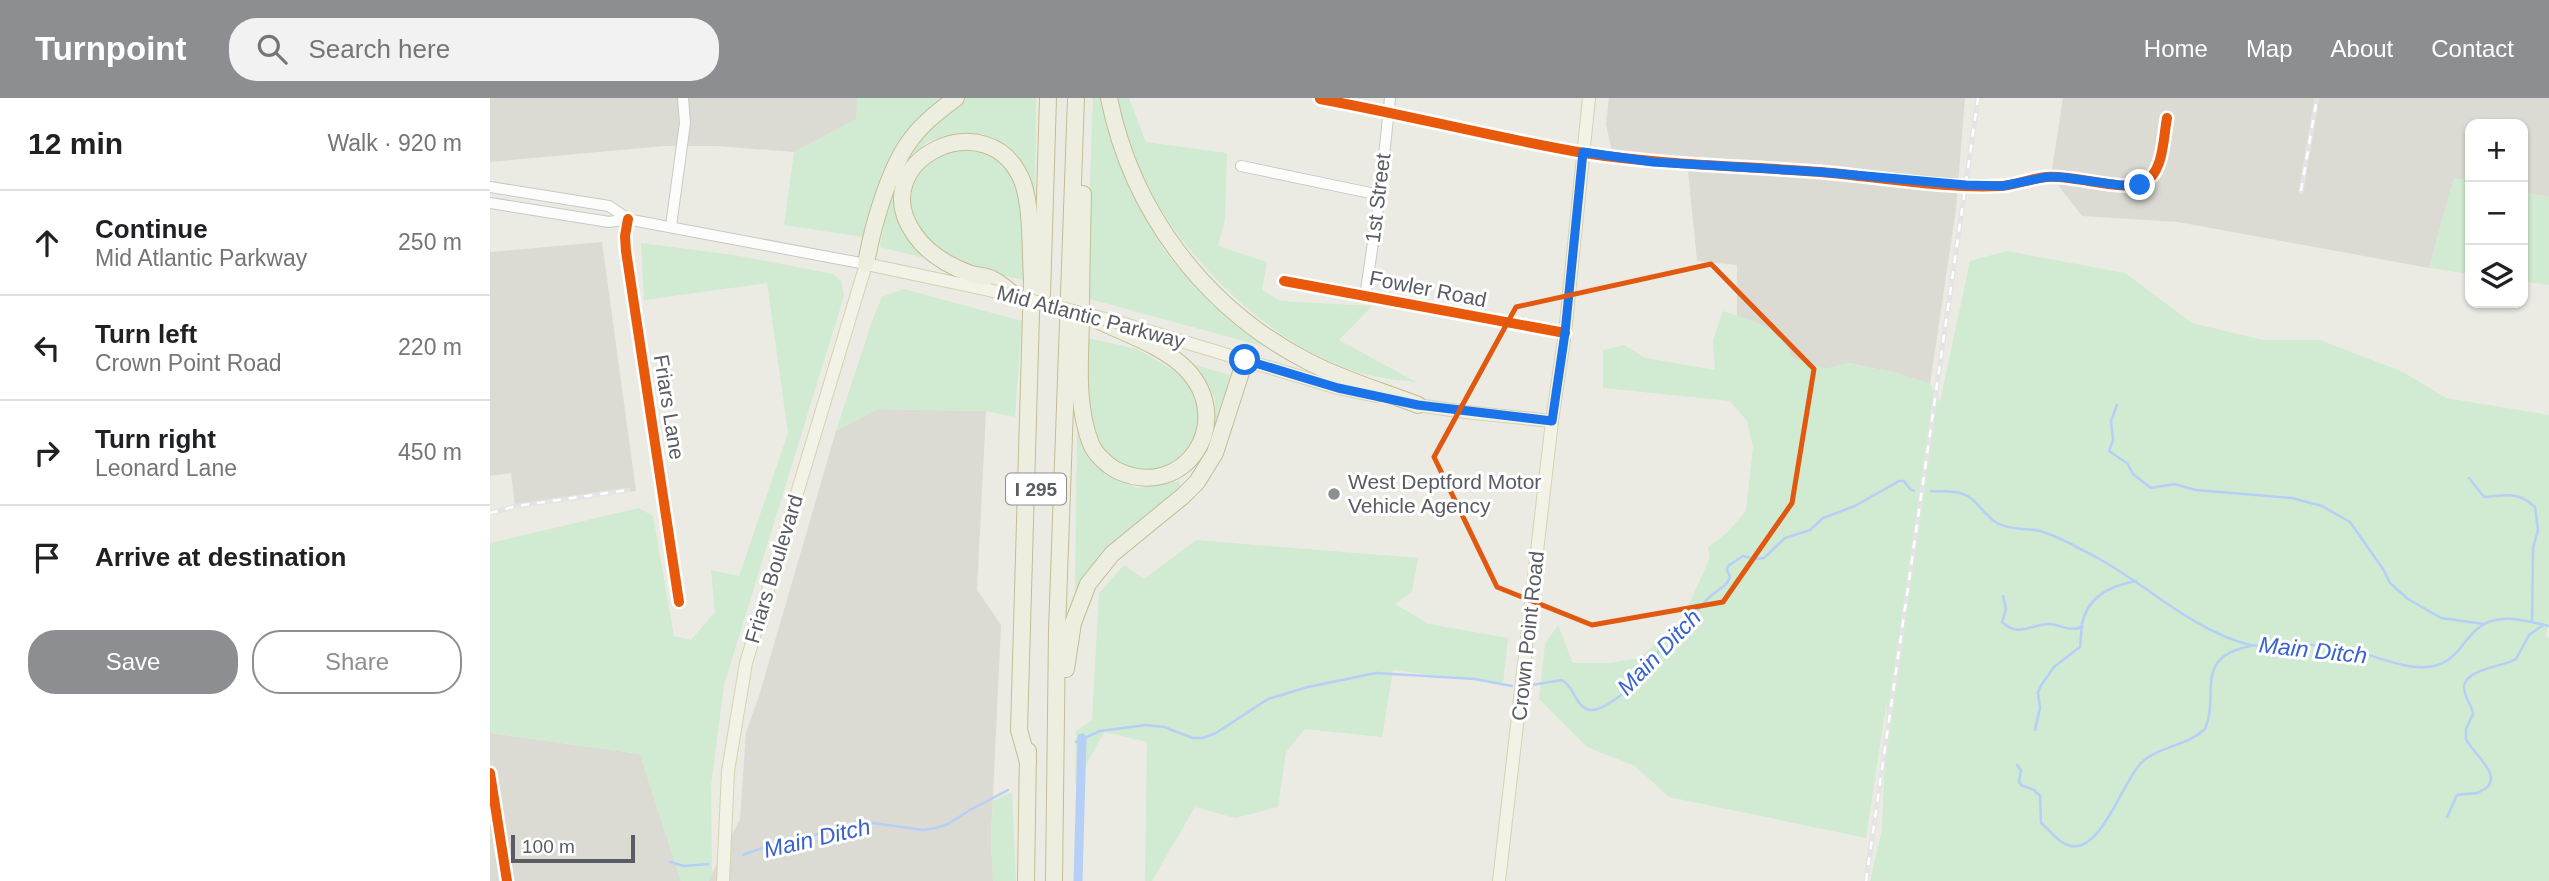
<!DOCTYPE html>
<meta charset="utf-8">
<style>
:root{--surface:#fff;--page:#f2f2f2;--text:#202124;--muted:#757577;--line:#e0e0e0;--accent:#8d8e91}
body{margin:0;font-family:Arial,sans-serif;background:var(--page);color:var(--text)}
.controls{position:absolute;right:21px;top:21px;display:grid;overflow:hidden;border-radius:14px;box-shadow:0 2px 5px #0004}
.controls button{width:63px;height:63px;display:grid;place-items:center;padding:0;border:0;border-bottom:2px solid var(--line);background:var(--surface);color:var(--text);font:35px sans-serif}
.scale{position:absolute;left:21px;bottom:18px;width:124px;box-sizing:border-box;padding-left:7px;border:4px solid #5a5c64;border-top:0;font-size:19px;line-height:24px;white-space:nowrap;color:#5a5c64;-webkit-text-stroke:5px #fff;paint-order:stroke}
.stop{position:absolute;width:21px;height:21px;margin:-16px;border:5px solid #1a73e8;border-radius:50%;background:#fff}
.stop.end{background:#1a73e8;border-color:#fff;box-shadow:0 2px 7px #0008}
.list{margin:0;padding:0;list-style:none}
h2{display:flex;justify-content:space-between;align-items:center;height:91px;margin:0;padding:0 28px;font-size:30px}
h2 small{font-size:23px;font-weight:400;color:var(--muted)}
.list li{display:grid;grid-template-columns:46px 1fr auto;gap:21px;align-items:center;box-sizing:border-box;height:105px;padding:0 28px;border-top:2px solid var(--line)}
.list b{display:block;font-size:26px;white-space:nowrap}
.list p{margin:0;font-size:23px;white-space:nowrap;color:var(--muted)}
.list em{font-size:23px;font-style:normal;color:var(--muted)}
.actions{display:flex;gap:14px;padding:21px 28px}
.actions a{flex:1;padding:16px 0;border:2px solid var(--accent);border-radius:28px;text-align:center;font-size:24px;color:var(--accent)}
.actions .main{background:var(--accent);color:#fff}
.icon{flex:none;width:38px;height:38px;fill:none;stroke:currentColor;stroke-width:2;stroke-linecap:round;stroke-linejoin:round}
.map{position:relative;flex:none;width:2059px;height:783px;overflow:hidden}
header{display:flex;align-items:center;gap:42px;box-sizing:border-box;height:98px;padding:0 35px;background:var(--accent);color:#fff}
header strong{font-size:33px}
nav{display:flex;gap:38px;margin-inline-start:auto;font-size:24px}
.search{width:490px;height:63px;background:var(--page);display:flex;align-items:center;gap:18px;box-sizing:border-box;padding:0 24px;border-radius:28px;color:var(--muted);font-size:26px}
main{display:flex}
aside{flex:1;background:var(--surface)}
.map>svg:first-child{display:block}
</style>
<header>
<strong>Turnpoint</strong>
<div class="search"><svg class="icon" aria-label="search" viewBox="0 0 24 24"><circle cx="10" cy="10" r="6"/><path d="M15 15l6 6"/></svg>Search here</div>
<nav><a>Home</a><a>Map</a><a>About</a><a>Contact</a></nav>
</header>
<main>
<aside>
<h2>12 min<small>Walk · 920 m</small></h2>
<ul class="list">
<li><svg class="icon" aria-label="ahead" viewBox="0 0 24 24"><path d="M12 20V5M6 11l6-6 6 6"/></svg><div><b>Continue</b><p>Mid Atlantic Parkway</p></div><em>250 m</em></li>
<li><svg class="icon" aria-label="left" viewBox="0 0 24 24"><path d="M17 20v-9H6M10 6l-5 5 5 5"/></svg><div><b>Turn left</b><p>Crown Point Road</p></div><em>220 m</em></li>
<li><svg class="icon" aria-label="right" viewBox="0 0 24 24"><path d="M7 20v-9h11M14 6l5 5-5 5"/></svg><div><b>Turn right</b><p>Leonard Lane</p></div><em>450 m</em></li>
<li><svg class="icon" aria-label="arrive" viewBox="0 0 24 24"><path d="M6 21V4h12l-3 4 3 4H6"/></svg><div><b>Arrive at destination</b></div></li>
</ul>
<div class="actions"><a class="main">Save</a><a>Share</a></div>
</aside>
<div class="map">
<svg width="2059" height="783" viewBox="0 0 2059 783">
<rect width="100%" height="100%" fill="#ebebe4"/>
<g fill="#dbdbd4">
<polygon points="0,0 367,0 367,21 304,54 227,48 174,48 0,64"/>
<polygon points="1119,0 1475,0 1466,111 1440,286 1407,275 1358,265 1336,271 1301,260 1247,221 1247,167 1207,163 1197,63 1123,58 1116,26"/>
<polygon points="1573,0 2059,0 2059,99 2033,94 2033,26 1980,26 1980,83 1964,80 1939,170 1688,124 1592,118 1561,78"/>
<polygon points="112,144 146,393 25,408 21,375 0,378 0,154"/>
<polygon points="387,311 496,313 487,492 511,527 501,739 503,783 218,783 250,721 256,634 269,598 346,333"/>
<polygon points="0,631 1,635 150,656 191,783 0,783"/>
</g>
<g fill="#d1ead2">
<polygon points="367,0 456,0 407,45 372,139 294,127 304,54 366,21"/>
<path d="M475 0H546L545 101 531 67 514 46 493 36 467 35 438 43 419 64 404 99 413 135 438 161 390 149C395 123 400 86 413 63 427 37 453 18 475 0Z"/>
<polygon points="603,0 612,0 616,28 646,102 676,155 722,207 790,253 596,200"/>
<path d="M625 0H639L656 44 737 55 735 122 728 148 777 164 772 192 791 203 882 208 849 242 926 284C900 282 871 277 847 267 748 226 643 107 625 0Z"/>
<path d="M454 48 485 49 514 61 530 97 535 119 533 182C509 176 465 168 446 153 421 132 413 98 430 70 434 61 446 54 454 48Z"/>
<polygon points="1964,80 1980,83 1980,176 1939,170"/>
<polygon points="2033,94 2059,99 2059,187 2033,183"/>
<polygon points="151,145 244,157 343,176 351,183 354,198 234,587 221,688 222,776 218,783 191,783 150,656 1,635 0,631 0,445 149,410 163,418 184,538 201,542 225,514 221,472 249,478 298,335 277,185 154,202"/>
<polygon points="1517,153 1635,175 1702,225 1773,242 1830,242 1913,274 1956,300 2059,317 2059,521 2056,539 2059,540 2059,783 1380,783 1392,732 1397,602 1376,740 1179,699 1145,668 1097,649 1049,601 1055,546 1068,527 1083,565 1119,565 1150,560 1192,521 1220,460 1218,449 1238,434 1256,413 1263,349 1257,323 1240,303 1113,290 1113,252 1134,247 1156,260 1225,272 1223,242 1233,213 1266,224 1292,237 1302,260 1336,271 1358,265 1407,275 1440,286 1450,304 1480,163"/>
<polygon points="414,191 532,223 525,319 496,313 387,311 346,333 382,223 392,199"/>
<polygon points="598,240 647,251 690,276 710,302 709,339 695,358 674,373 650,377 623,363 609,346 599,321"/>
<polygon points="702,266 740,277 724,340 725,299"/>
<polygon points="587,330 618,376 647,390 689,383 691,390 616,450 585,503"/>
<polygon points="706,442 928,460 922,494 905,506 939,526 1018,540 1013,586 903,572 892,639 815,631 796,654 788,709 745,720 705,709 662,783 655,783 657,644 614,634 585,688 586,633 602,622 609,495 634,467 654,481"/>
<polygon points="522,695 526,783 503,783 501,739 503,702"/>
</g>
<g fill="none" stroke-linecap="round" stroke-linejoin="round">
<g stroke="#b6cff7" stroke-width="2.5">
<polyline points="1627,307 1621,323 1623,342 1619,353 1637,365 1643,376 1661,390 1684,386 1706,392 1802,400 1832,408 1860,424 1893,471 1900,485 1918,501 1951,520 1994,526"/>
<path d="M1979 380 1994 399C2016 397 2028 393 2045 409L2048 432 2043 450 2042 523"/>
<path d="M1441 393C1450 394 1464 392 1473 396 1488 401 1494 419 1509 426 1520 432 1534 430 1545 432 1565 436 1586 449 1604 458 1657 486 1701 532 1760 547 1771 549 1782 546 1792 546 1813 546 1835 547 1856 551 1884 556 1915 574 1944 568 1966 563 1972 544 1987 531 2007 513 2037 523 2059 528"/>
<path d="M1513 498 1516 511 1512 524C1529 540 1541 526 1559 526 1572 527 1579 534 1592 529"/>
<path d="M1042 587 1072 582C1085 589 1085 610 1101 612 1117 613 1155 578 1164 564 1169 556 1168 548 1175 541 1181 536 1188 534 1193 529 1204 519 1211 506 1222 497 1229 491 1237 488 1240 479L1237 472 1238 468 1253 458 1265 461 1274 460 1295 440 1320 432 1333 420 1365 408 1409 383H1414L1420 391 1424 393"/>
<path d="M1545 632 1550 610 1548 595 1550 589 1564 569 1590 549C1591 541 1591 534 1592 526 1598 498 1620 488 1646 483"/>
<polyline points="586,644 610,633 656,627 674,629 703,640 713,640 726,635 778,601 818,589 886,575 985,581 1022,588"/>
<path d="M1527 667 1531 672 1529 684 1531 687 1544 692 1550 698 1551 725C1561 733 1569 746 1581 748 1612 754 1634 680 1652 664 1670 648 1697 648 1715 631 1730 596 1702 559 1761 548"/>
<path d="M1957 719 1967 697C1974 695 1982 697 1989 694 2020 682 1982 655 1976 641V631L1983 616C1982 607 1974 599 1974 589 1975 571 2012 569 2026 561L2039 537 2053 527"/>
<polyline points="253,757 280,747 341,733 358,732 383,725 433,732 446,730 458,726 480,712 518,692"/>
<polyline points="180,764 194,768 218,766"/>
</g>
<polyline stroke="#b6cff7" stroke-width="9" points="588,783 592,640"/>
<g stroke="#c8c8c7" stroke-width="12">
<g id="minor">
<path d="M830 1C918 17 1006 40 1094 55 1173 67 1252 68 1331 74 1389 79 1454 91 1511 88 1526 87 1542 80 1557 79 1582 77 1634 93 1652 86 1674 76 1673 41 1677 20"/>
<polyline points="751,68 890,97"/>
<polyline points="0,89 119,108 138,121 147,123 376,166"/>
<polyline points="0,105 119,124 138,121"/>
<polyline points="138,121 135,138 136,153 189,504"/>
<polyline points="181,128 195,25 193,0"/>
<polyline points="794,183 1075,235"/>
<polyline points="875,199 890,97 900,0"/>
<polyline points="0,675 17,783"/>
</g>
</g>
<g stroke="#d6d2af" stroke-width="14">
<g id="major">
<polyline points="631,225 848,290 886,298"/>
<polyline points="921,306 975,314 1062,323"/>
<polyline points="233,783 238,673 256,565 376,166 499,192"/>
<polyline points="1009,783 1062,323 1075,235 1099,0"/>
</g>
</g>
<g stroke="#c2bd92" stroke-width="18">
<g id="highway">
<path d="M619 0C642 114 715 211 819 264 853 282 892 293 928 307"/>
<path d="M593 96C592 139 591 182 591 224 590 264 586 308 601 346 605 356 617 367 626 372 694 405 747 324 696 271 672 247 633 235 603 220"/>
<path d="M376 166C382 130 399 69 422 40 434 24 450 12 466 0"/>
<polyline points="552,197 558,0"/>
<path d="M528 200C520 194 511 185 502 181 496 178 488 178 481 176 459 168 439 157 425 137 371 62 501 0 533 85 542 112 540 152 542 181L529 632 538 664"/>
<polyline points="576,571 583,525 598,486 622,456 693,398 707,384 725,355 755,262"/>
<polyline points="536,783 538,653"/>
<polyline points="564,783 567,533 586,0"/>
</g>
</g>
<use href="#minor" stroke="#fcfcfb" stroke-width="10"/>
<use href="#major" stroke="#f2f2e7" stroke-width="12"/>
<use href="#highway" stroke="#eeeee0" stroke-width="16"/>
<g stroke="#e3e4e3" stroke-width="5">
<g id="rail">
<polyline points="1811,93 1827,0"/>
<polyline points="0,415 27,408 138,392"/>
<polyline points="1376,783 1488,0"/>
</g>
</g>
<use href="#rail" stroke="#fff" stroke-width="2.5" stroke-dasharray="8" stroke-linecap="butt"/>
<g stroke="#d6d2af" stroke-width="14" stroke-linecap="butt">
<polyline id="major-bridge" points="499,192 631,225"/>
</g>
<use href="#major-bridge" stroke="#f2f2e7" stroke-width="12"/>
<g stroke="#fff" stroke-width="15">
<g id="cycleway">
<path d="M830 1C918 17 1006 40 1094 55 1173 67 1252 68 1331 74 1389 79 1454 91 1511 88 1526 87 1542 80 1557 79 1582 77 1634 93 1652 86 1674 76 1673 41 1677 20"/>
<polyline points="138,121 135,138 136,153 189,504"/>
<polyline points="794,183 1075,235"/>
<polyline points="0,675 17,783"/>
</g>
</g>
<use href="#cycleway" stroke="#e8590c" stroke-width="10"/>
</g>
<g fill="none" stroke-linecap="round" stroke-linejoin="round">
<polyline stroke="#1a73e8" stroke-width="9" points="755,262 848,290 928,307 1062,323 1075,235 1093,54 1163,64 1331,74 1476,87 1512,88 1557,79 1571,79 1629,87 1650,87"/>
</g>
<path fill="none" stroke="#e15910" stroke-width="5" stroke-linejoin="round" d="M1221 166 1324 271 1302 405 1233 504 1102 527 1007 489 944 359 1026 209Z"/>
<circle fill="#8d8e91" stroke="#fff" stroke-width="2.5" cx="844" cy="396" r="7"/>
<g text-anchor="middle" stroke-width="6" stroke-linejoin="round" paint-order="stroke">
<rect fill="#fff" stroke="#8c8d92" stroke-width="2" x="516" y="375.5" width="60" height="31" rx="5"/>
<g font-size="19" font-weight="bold" fill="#5a5c64">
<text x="546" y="398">I 295</text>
</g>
<g font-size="21" fill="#5a5c64" stroke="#fff">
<text transform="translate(888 100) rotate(-83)" y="7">1st Street</text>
<text transform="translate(938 191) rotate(11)" y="7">Fowler Road</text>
<text transform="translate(601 219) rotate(15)" y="7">Mid Atlantic Parkway</text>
<text transform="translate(179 309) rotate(81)" y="7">Friars Lane</text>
<text transform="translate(284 471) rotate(-73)" y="7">Friars Boulevard</text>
<text transform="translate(1038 538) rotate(-84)" y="7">Crown Point Road</text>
</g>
<g font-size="21" fill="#5a5c64" stroke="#fff" text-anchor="start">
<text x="858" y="391">West Deptford Motor<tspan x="858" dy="24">Vehicle Agency</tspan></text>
</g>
<g font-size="23" font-style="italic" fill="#3863ce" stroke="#fff">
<text transform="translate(1823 552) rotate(6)" y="8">Main Ditch</text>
<text transform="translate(1169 554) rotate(-46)" y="8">Main Ditch</text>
<text transform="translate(327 740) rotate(-13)" y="8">Main Ditch</text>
</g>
</g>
</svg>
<div class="controls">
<button>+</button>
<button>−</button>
<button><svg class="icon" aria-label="layers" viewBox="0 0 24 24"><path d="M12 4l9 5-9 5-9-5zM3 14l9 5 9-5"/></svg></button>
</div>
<div class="scale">100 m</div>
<div class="stop" style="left:755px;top:262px"></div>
<div class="stop end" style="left:1650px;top:87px"></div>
</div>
</main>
